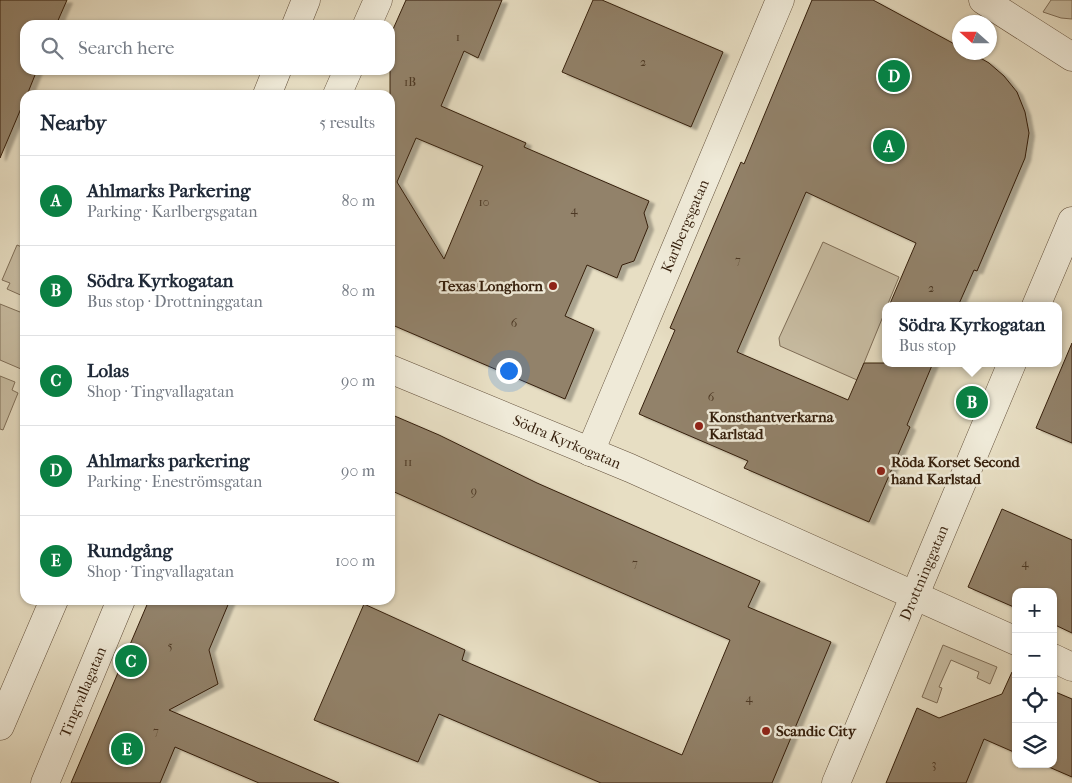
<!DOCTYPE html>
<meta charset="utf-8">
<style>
:root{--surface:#fff;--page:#f2f2f3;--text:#1f2937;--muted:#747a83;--line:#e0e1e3;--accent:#0b8043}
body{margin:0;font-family:"IM FELL French Canon",serif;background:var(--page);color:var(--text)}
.controls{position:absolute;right:15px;bottom:15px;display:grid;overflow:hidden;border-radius:10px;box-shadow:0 1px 4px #0004}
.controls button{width:45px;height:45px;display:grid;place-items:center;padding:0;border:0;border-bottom:1px solid var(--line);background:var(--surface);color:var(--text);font:25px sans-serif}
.compass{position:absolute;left:952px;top:15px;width:45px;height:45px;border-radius:50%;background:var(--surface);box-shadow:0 1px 4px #0004;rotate:291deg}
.you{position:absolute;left:508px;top:370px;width:18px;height:18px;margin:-12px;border:4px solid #fff;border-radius:50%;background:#1a73e8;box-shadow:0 0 0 8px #1a73e833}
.badge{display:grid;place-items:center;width:32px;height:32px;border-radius:50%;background:var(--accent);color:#fff;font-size:16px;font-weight:700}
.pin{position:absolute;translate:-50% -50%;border:2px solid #fff;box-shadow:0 1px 5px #0006}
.popup{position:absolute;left:882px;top:302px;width:180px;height:65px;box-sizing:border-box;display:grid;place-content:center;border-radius:10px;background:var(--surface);filter:drop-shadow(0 1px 4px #0005);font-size:16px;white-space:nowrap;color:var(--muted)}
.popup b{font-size:19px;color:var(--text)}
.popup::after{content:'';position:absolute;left:50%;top:100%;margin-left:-10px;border:10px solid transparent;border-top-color:var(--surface)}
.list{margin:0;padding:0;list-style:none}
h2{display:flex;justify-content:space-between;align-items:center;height:65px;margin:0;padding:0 20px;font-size:21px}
h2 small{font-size:16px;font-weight:400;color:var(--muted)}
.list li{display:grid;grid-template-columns:32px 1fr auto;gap:15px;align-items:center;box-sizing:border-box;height:90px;padding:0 20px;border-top:1px solid var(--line)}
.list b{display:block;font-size:19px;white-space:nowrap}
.list p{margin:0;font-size:16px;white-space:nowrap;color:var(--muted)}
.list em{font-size:16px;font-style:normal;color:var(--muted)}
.icon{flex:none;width:28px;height:28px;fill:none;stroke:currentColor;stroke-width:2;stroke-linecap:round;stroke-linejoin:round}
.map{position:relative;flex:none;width:1072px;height:783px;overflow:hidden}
.search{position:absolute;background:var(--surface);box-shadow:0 1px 4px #0004;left:20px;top:20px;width:375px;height:55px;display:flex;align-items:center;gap:12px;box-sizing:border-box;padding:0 18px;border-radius:15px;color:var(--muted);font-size:19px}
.panel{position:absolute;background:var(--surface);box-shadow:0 1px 4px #0004;left:20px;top:90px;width:375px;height:515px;border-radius:15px}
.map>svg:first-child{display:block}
</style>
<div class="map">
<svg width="1072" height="783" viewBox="0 0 1072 783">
<defs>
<filter id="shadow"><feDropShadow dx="5.5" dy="3" stdDeviation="1" flood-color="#0004"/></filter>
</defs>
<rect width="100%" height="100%" fill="#e7dec3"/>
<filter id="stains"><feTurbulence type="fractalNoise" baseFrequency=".004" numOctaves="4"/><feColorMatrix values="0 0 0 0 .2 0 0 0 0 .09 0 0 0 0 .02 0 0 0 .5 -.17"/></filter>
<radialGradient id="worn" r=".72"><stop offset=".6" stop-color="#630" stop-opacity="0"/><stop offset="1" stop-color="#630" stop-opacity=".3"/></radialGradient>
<g fill="#c9bea4" stroke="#7f6e58">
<polygon points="1051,0 1072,0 1072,19 1061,18 1043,12"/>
<polygon points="25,242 25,297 7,289 10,283 2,280 17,245 22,247"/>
<polygon points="823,242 899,277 887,306 886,306 886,309 857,380 780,346 779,338"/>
<polygon points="0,304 25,314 25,363 23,362 21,369 0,360"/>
<polygon points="0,376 15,382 12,390 18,393 3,430 0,429"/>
<polygon points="943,645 997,667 990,684 977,678 979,672 951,660 939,687 942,688 937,703 922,697"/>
</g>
<g fill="#92826b" stroke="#351f0c" fill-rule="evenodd" filter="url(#shadow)">
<polygon points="0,0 67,0 56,25 25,25 25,70 37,70 27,95 25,95 25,99 0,158"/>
<path d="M406 0H502L478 58 464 51 441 106 526 143 524 147 649 201 644 213 648 227 634 261 622 265 617 278 587 265 565 316 594 329 565 399 390 324V36ZM416 138 483 166 444 259 397 182Z"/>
<polygon points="593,0 602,0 723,52 691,127 562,72"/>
<polygon points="812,0 873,0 960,47 960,52 970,52 989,63 1004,76 1017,92 1025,112 1029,133 1025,158 977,271 974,270 958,306 889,306 916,243 806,192 737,352 848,400 864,363 933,363 907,425 910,427 869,522 744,468 748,461 639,414 675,330 670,328 741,162 744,164"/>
<polygon points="1072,343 1072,443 1036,428"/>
<polygon points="390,414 439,435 537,483 760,581 748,607 831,642 772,783 601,783 439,714 418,762 314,720 364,604 465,650 462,660 682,755 730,640 510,544 390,490"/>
<polygon points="1002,509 1072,540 1072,633 1053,624 1053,592 1016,592 1016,608 968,587"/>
<polygon points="149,600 230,600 209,650 218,684 169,710 339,783 259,783 175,747 160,783 71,783"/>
<polygon points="1012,672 1016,674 1016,753 984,739 966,783 886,783 917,708 939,718 1002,694"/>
<polygon points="1053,691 1072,699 1072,777 1042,764 1053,764"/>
</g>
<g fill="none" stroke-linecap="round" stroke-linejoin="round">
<g stroke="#624f3a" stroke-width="29">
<g id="minor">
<polyline points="983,0 1072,57"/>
<polyline points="296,25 306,0"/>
<polyline points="367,25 378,0"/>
<polyline points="267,95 277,70"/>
<polyline points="337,95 348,70"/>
<polyline points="1036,306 1072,221"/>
<polyline points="390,369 630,468 1016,641"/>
<polyline points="590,452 780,0"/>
<polyline points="1053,658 1072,667"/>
<polyline points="0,726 54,600"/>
<polyline points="45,783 121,600"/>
<polyline points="836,783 1012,363"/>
</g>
</g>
<use href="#minor" stroke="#efead8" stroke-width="28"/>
</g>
<g fill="#8f2418" stroke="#efead8" stroke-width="2">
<circle cx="553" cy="286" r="5"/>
<circle cx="699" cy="426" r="5"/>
<circle cx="881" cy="471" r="5"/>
<circle cx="766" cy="731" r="5"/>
</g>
<g text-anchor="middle" stroke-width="5" stroke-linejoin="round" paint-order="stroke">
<g font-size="12" fill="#4c3824">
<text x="458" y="41">1</text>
<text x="643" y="66">2</text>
<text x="410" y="86">1B</text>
<text x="484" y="206">10</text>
<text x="574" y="214">4</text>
<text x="738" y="264">7</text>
<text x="931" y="292">2</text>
<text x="514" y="327">6</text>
<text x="711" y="401">6</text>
<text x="408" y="466">11</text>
<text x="474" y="495">9</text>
<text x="635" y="567">7</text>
<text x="1025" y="567">4</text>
<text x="170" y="650">5</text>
<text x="749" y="702">4</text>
<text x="156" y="735">7</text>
<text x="934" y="768">3</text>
</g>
<g font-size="15" fill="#351f0c" stroke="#efead8">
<text transform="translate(685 226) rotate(-67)" y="5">Karlbergsgatan</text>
<text transform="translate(567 442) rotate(23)" y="5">Södra Kyrkogatan</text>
<text transform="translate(924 573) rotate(-67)" y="5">Drottninggatan</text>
<text transform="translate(83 692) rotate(-67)" y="5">Tingvallagatan</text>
</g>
<g font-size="15" font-weight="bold" fill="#351f0c" stroke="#efead8" text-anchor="start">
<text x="543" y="291" text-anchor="end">Texas Longhorn</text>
<text x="709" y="422">Konsthantverkarna<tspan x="709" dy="17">Karlstad</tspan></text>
<text x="891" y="467">Röda Korset Second<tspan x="891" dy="17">hand Karlstad</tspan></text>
<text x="776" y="736">Scandic City</text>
</g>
</g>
<rect width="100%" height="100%" filter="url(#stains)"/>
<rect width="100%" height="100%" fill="url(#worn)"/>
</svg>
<div class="controls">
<button>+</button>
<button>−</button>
<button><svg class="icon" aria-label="locate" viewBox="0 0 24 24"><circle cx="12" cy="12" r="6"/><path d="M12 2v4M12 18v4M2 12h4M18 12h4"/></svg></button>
<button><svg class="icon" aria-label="layers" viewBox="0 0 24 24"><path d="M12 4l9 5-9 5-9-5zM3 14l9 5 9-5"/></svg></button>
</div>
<svg class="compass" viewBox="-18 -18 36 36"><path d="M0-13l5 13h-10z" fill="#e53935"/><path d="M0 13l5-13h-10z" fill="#747a83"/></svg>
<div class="you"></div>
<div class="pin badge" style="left:889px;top:146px">A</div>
<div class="pin badge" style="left:972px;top:402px">B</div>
<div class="popup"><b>Södra Kyrkogatan</b>Bus stop</div>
<div class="pin badge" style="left:131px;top:661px">C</div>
<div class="pin badge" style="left:894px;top:76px">D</div>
<div class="pin badge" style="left:127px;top:749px">E</div>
<div class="search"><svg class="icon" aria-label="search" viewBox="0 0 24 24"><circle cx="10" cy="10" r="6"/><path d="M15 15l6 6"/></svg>Search here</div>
<section class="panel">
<h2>Nearby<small>5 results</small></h2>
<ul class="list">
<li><span class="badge">A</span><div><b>Ahlmarks Parkering</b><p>Parking · Karlbergsgatan</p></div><em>80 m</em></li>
<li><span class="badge">B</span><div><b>Södra Kyrkogatan</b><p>Bus stop · Drottninggatan</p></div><em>80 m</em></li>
<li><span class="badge">C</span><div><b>Lolas</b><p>Shop · Tingvallagatan</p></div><em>90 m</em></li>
<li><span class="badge">D</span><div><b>Ahlmarks parkering</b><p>Parking · Eneströmsgatan</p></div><em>90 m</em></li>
<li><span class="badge">E</span><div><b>Rundgång</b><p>Shop · Tingvallagatan</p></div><em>100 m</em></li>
</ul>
</section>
</div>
